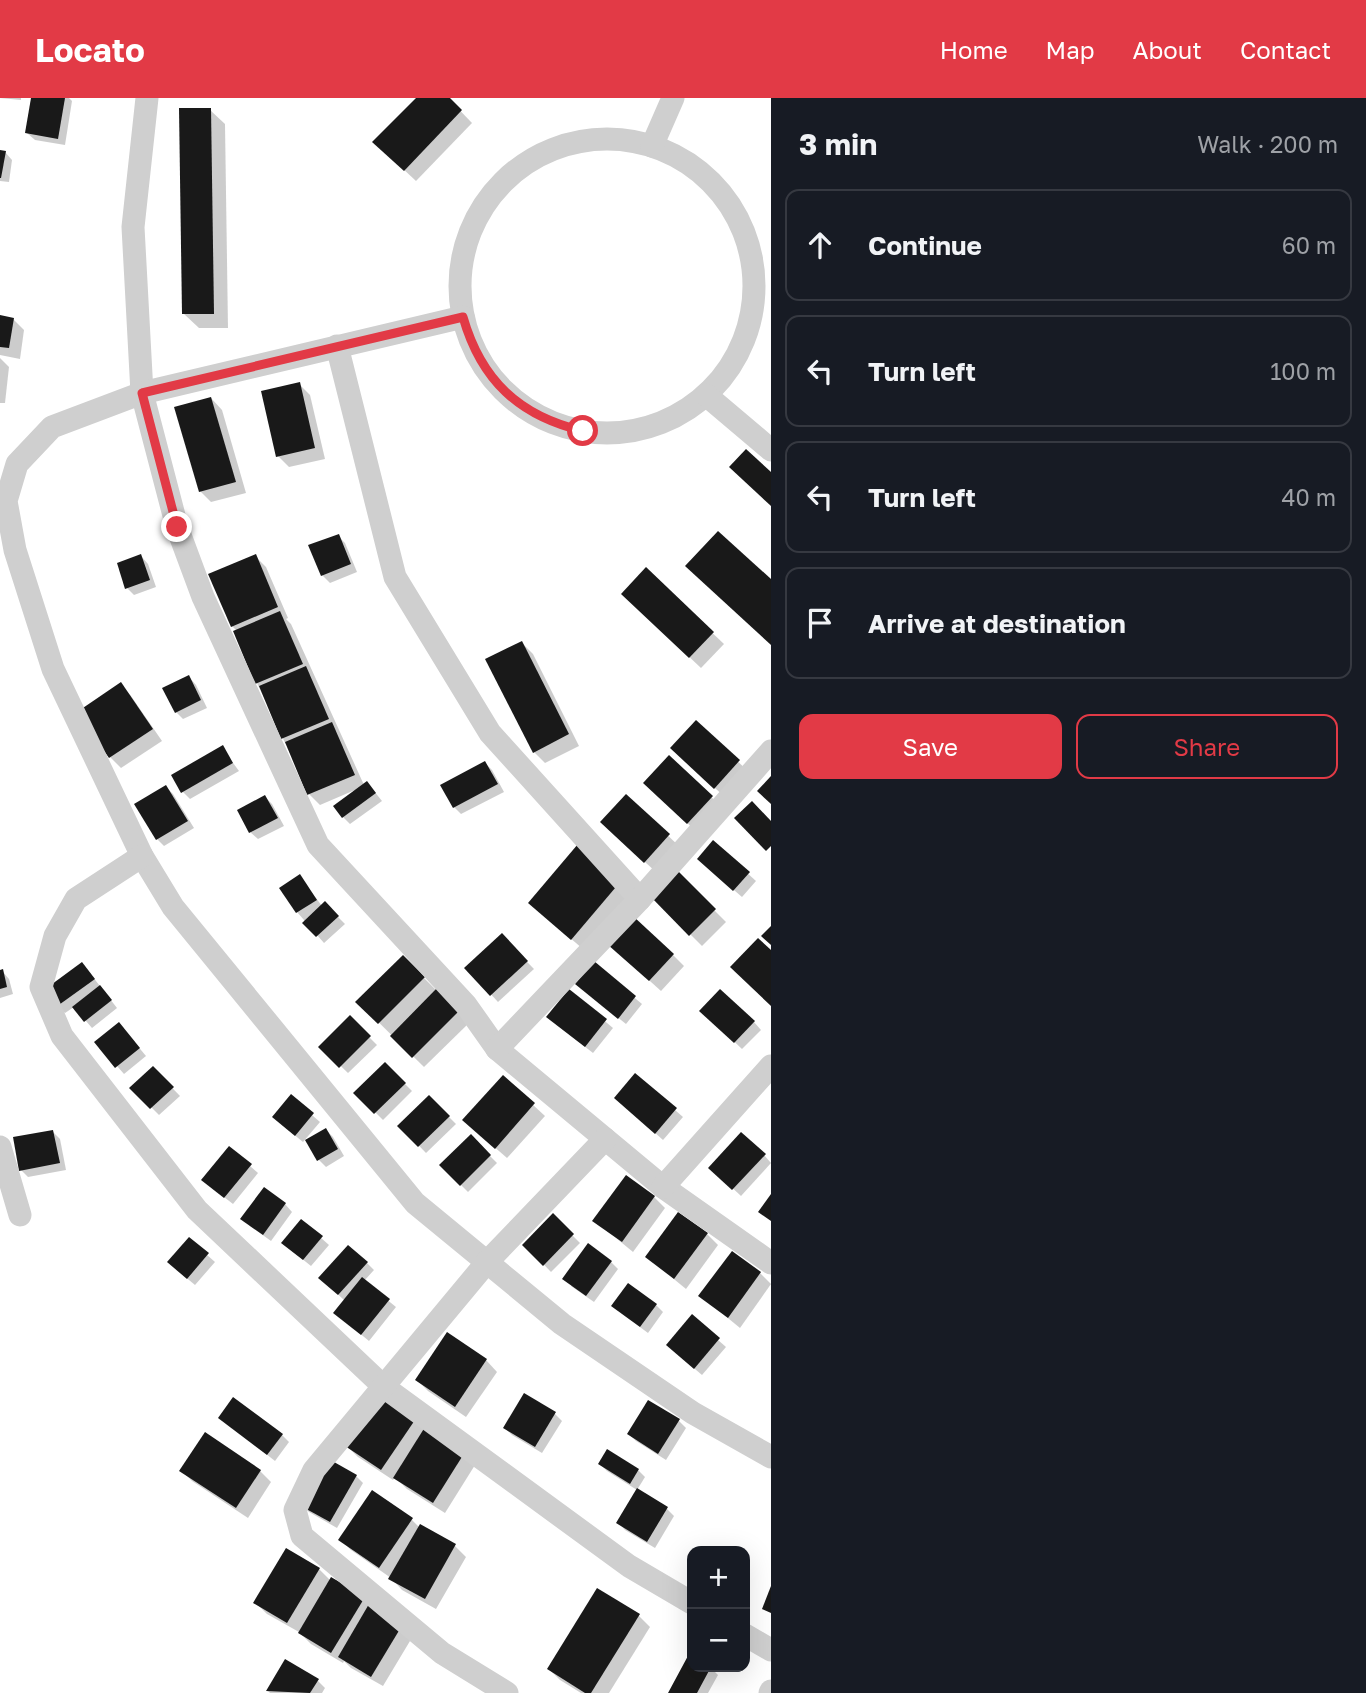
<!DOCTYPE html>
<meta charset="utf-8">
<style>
:root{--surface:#171b24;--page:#242831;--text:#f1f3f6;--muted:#9ea1a6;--line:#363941;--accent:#e23a46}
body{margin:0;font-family:"Golos Text",sans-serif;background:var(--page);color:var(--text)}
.controls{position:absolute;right:21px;bottom:21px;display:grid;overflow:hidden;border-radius:14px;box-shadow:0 7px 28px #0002}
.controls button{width:63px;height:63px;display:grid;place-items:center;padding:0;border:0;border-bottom:2px solid var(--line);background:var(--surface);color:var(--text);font:35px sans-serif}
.stop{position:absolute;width:21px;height:21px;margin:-16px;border:5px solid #e23a46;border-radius:50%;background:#fff}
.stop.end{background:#e23a46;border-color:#fff;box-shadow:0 2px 7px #0008}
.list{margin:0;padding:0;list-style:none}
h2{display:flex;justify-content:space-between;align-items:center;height:91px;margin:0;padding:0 28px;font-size:30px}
h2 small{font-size:23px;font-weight:400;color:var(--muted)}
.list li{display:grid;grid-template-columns:46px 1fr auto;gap:21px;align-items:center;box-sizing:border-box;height:112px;margin:0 14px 14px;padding:0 14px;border:2px solid var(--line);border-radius:14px}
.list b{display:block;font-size:26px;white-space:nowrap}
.list em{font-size:23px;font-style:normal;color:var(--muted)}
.actions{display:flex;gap:14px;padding:21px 28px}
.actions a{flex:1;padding:16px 0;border:2px solid var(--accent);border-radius:14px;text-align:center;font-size:24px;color:var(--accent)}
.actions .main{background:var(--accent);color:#fff}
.icon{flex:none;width:38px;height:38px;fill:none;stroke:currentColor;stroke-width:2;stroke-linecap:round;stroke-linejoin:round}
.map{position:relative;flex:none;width:771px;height:1595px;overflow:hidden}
header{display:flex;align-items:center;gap:42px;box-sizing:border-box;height:98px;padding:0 35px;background:var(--accent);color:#fff}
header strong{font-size:33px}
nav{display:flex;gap:38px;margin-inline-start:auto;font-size:24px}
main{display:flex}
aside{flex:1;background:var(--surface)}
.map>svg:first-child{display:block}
</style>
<header>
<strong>Locato</strong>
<nav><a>Home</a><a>Map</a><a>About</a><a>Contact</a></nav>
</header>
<main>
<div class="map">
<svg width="771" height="1595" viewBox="0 0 771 1595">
<rect width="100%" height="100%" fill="#fff"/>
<g fill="#0003">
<polygon points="0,0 21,0 21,2"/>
<polygon points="33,0 69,0 72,3 65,47 35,42 27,35"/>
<polygon points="418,0 448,0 472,25 416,83 385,54"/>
<polygon points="210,12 225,26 228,230 199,230 184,216"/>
<polygon points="0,54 5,54 12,62 9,84 0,83"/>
<polygon points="0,219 13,221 24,232 20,261 0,257"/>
<polygon points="0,260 9,269 5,305 0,305"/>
<polygon points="299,286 310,297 325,361 289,369 278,358"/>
<polygon points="211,300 222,312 246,395 211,404 200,393"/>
<polygon points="338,438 345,445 357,474 330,485 322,477"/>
<polygon points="141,458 148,466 156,489 134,497 127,490"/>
<polygon points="255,458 266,469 288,520 286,521 291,526 364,687 374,693 382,703 350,726 343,719 355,692 320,707 309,696 257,585 237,533 232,528"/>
<polygon points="646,472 724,546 701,570 634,507"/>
<polygon points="522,545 533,556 579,648 545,665 534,654"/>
<polygon points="189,579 196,587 207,610 183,621 176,614"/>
<polygon points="120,587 131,598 162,643 121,670 110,659 79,614"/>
<polygon points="696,624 750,675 726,700 683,661"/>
<polygon points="222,650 239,673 190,701 183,694"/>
<polygon points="669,660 723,710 699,736 656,696"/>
<polygon points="485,665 492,672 504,694 461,716 454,709"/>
<polygon points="166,689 173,696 194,730 164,748 157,741"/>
<polygon points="626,698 680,749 656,774 613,735"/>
<polygon points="265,699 272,706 284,728 258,741 250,734"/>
<polygon points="713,744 756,783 742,799 706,768"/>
<polygon points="578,749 631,795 583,851 542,816"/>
<polygon points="676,774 726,824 702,848 652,798"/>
<polygon points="300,779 322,808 325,806 345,826 324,845 297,814"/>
<polygon points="502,838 534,871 498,904 467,870"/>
<polygon points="620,856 673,857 684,868 661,893"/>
<polygon points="403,859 469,925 424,969 358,904"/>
<polygon points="594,866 642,906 626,926 585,893"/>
<polygon points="2,873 9,881 13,896 0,900 0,874"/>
<polygon points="89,874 117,910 92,930 74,909 65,915 58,908"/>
<polygon points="569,893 613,930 593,955 556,926"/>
<polygon points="702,913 754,924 761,932 742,951"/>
<polygon points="350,920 377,947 348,975 321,949"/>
<polygon points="126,934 146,958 124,976 117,968"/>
<polygon points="385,966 412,993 383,1022 356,995"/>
<polygon points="153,970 180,998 159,1017 132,990"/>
<polygon points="636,978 683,1019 663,1042 624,1007"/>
<polygon points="503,979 545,1018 507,1060 476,1033"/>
<polygon points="291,999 320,1024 303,1044 281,1026"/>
<polygon points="429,999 456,1026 426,1055 400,1028"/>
<polygon points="326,1032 333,1039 344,1058 326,1069 319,1062"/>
<polygon points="53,1034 60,1041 66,1072 28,1079 21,1072"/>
<polygon points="471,1039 497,1065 468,1094 441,1067"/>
<polygon points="764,1057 771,1065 741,1098 711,1070"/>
<polygon points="250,1068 258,1075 233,1106 211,1089"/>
<polygon points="654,1099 665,1110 633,1154 594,1122"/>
<polygon points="285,1106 292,1114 271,1143 250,1128"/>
<polygon points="553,1118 580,1145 551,1174 525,1147"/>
<polygon points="302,1123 329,1147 311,1168 291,1152"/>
<polygon points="707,1136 718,1147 686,1191 647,1159"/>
<polygon points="189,1141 215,1164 195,1187 177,1172"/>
<polygon points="611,1164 618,1171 594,1204 571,1188"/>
<polygon points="367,1165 374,1172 364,1183 396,1209 369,1243 335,1215 345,1203 328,1187"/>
<polygon points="760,1175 771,1186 740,1230 701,1198"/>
<polygon points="656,1207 663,1214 648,1235 621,1215"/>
<polygon points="692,1219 726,1249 702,1277 675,1254"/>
<polygon points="486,1262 497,1274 466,1319 428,1293 417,1282"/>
<polygon points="381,1297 475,1367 445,1415 407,1391 395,1379 393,1382 358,1359 347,1348"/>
<polygon points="554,1315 562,1323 542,1355 512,1337 505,1330"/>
<polygon points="220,1320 282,1337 289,1344 275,1363"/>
<polygon points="679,1323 686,1330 666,1362 636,1343 629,1336"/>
<polygon points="205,1336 260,1373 271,1384 248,1420 192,1383 181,1372"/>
<polygon points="600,1366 638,1372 645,1379 637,1392 607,1373"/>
<polygon points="356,1378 363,1385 337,1430 309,1414 302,1407"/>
<polygon points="667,1411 674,1418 655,1450 625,1432 618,1424"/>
<polygon points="412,1422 420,1430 421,1428 455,1448 466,1459 436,1511 402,1492 391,1480 351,1452 340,1441"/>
<polygon points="319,1471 331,1483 332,1482 413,1538 383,1588 351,1570 344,1563 343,1565 311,1546 299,1534 267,1516 256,1505"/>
<polygon points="598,1492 639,1518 650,1529 609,1595 581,1595 560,1582 549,1571"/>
<polygon points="690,1558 692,1559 692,1569 710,1569 718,1577 708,1595 670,1595"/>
<polygon points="318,1583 325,1590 322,1595 270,1595 268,1593"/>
</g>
<g fill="#191919">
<polygon points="31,0 65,0 58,41 25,35"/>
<polygon points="416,0 450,0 462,12 404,73 372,44"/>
<polygon points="179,10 211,10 214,216 182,216"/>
<polygon points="0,52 6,53 1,80 0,80"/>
<polygon points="0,217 14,220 9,250 0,249"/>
<polygon points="300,284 315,350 276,359 261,293"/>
<polygon points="211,299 236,384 199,394 174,309"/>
<polygon points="746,351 771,374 771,408 729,369"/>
<polygon points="718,433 771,481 771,547 685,468"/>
<polygon points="339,436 351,466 321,478 308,447"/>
<polygon points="141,456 150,482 125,491 117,465"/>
<polygon points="256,456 278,509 231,529 208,476"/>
<polygon points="646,469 714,534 689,560 621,496"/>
<polygon points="280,513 303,566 255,586 233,533"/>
<polygon points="522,543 569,636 533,655 485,561"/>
<polygon points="306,568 329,621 281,641 259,588"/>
<polygon points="189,577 201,602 175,615 162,590"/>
<polygon points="121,584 153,631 109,660 77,614"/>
<polygon points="696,622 740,662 714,691 670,650"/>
<polygon points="332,624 355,677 307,697 285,644"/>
<polygon points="223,647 233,665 181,695 171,677"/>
<polygon points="669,657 713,698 687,726 643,685"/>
<polygon points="485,663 498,686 453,710 440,687"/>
<polygon points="771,678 771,706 757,693"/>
<polygon points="367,683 376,695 342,720 333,708"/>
<polygon points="166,687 188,723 156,742 134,706"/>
<polygon points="626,696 670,736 644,765 600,724"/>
<polygon points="265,697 278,720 249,735 237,712"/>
<polygon points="752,703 771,723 771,748 766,753 734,720"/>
<polygon points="713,742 750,774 733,793 697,761"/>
<polygon points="578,746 621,783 571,842 528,805"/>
<polygon points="676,771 716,811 689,838 650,798"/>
<polygon points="300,776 317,802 296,815 279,790"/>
<polygon points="325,803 339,818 316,839 302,825"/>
<polygon points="633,818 674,856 649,883 607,846"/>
<polygon points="771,828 771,847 761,838"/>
<polygon points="502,835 528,863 490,898 464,870"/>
<polygon points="758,840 771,852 771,908 730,869"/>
<polygon points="403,857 425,879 378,926 355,904"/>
<polygon points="594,863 636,898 618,921 575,886"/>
<polygon points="82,864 95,881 56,909 44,892"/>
<polygon points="3,871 7,889 0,891 0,872"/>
<polygon points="100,887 112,902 84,924 72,909"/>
<polygon points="437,890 459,913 412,960 390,938"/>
<polygon points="569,891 607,921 585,949 546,919"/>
<polygon points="720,891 755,923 734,945 699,913"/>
<polygon points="350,917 371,938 339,970 318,949"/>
<polygon points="119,924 140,950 115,970 94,944"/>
<polygon points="385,964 406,985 374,1016 353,995"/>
<polygon points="153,968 174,989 150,1011 129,990"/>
<polygon points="635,975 677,1010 655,1036 614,1000"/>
<polygon points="503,977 535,1005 495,1051 462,1022"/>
<polygon points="291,996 314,1015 295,1038 272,1019"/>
<polygon points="429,997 450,1018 418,1049 397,1028"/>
<polygon points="326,1030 338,1051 317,1063 305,1042"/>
<polygon points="53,1032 60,1065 19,1073 13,1039"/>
<polygon points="741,1034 766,1056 732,1092 708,1070"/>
<polygon points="471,1036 491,1057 460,1088 439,1067"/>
<polygon points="229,1048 252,1066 224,1100 201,1082"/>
<polygon points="626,1077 655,1098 622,1144 592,1123"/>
<polygon points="264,1089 286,1105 263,1137 240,1121"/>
<polygon points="771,1096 771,1123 758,1114"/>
<polygon points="678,1114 708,1135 674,1181 645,1159"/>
<polygon points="553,1115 574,1136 543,1168 522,1147"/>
<polygon points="301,1121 323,1138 303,1162 281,1145"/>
<polygon points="189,1139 209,1155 187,1181 167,1164"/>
<polygon points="588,1145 612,1163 586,1198 562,1181"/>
<polygon points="348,1147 368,1164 338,1197 318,1180"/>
<polygon points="732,1153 761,1174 728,1220 698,1198"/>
<polygon points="362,1179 390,1201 361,1237 333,1215"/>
<polygon points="628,1185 657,1206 640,1229 611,1208"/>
<polygon points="692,1216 720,1240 694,1271 666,1247"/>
<polygon points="447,1234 487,1261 455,1309 415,1282"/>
<polygon points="380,1295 417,1319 381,1372 345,1348"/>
<polygon points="524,1295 556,1314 535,1349 503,1330"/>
<polygon points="233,1299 283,1336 267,1357 218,1320"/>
<polygon points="648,1302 680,1321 658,1356 627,1336"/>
<polygon points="425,1329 465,1354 433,1405 393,1380"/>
<polygon points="205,1334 261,1372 236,1410 179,1373"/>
<polygon points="607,1351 639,1371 630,1386 598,1366"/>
<polygon points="327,1360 357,1377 330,1424 299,1407"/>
<polygon points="637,1390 668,1409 647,1444 616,1425"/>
<polygon points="372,1392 413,1420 379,1470 338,1442"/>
<polygon points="420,1426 456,1446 425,1501 388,1481"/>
<polygon points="286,1450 320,1470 287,1525 253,1505"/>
<polygon points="331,1479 365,1499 331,1555 298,1535"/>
<polygon points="771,1488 771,1515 762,1511"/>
<polygon points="597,1490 640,1516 591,1595 585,1595 547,1571"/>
<polygon points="369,1506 403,1526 371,1579 338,1559"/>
<polygon points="689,1556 692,1557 692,1569 711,1569 697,1595 668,1595"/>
<polygon points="285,1561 319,1581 310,1595 266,1593"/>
</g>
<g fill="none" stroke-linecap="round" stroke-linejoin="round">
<g stroke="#cfcfcf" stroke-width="23">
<polyline points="147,0 133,129 142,295 177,429 203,499 318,747 466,907 497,951 663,1089 771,1165"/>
<circle cx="607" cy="188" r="147"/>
<polyline points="652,48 673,0"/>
<polyline points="463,219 142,295 52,329 17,366 6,403 15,452 53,571 142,758 173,809 415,1105 562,1226 693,1315 771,1359"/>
<polyline points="337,248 395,479 490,635 640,801"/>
<polyline points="706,297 771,352"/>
<polyline points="142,758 76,801 55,838 41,889 62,938 197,1112 384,1289 629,1468 692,1505"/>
<polyline points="497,951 640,801 771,653"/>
<polyline points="0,1049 20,1117"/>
<polyline points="663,1089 771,968"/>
<polyline points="745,1537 771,1552"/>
<polyline points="507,1595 442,1555 302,1438 295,1412 314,1372 487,1164 605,1041"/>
<polyline points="770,1595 771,1593"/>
</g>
</g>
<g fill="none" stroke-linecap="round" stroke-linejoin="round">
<path stroke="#e23a46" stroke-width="9" d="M177 429 142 295 463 219C481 282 519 318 583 333"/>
</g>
</svg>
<div class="controls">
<button>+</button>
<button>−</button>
</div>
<div class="stop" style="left:583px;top:333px"></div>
<div class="stop end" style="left:177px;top:429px"></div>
</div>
<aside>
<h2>3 min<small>Walk · 200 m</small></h2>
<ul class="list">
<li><svg class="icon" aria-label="ahead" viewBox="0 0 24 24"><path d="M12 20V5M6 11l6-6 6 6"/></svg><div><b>Continue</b></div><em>60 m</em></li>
<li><svg class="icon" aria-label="left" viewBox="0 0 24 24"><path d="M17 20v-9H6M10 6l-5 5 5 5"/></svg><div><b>Turn left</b></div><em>100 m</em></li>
<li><svg class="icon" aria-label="left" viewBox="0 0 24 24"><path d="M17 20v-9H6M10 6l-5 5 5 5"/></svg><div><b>Turn left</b></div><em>40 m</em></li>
<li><svg class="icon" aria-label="arrive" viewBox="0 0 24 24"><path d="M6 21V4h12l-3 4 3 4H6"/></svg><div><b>Arrive at destination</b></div></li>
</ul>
<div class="actions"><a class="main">Save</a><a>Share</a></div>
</aside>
</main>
